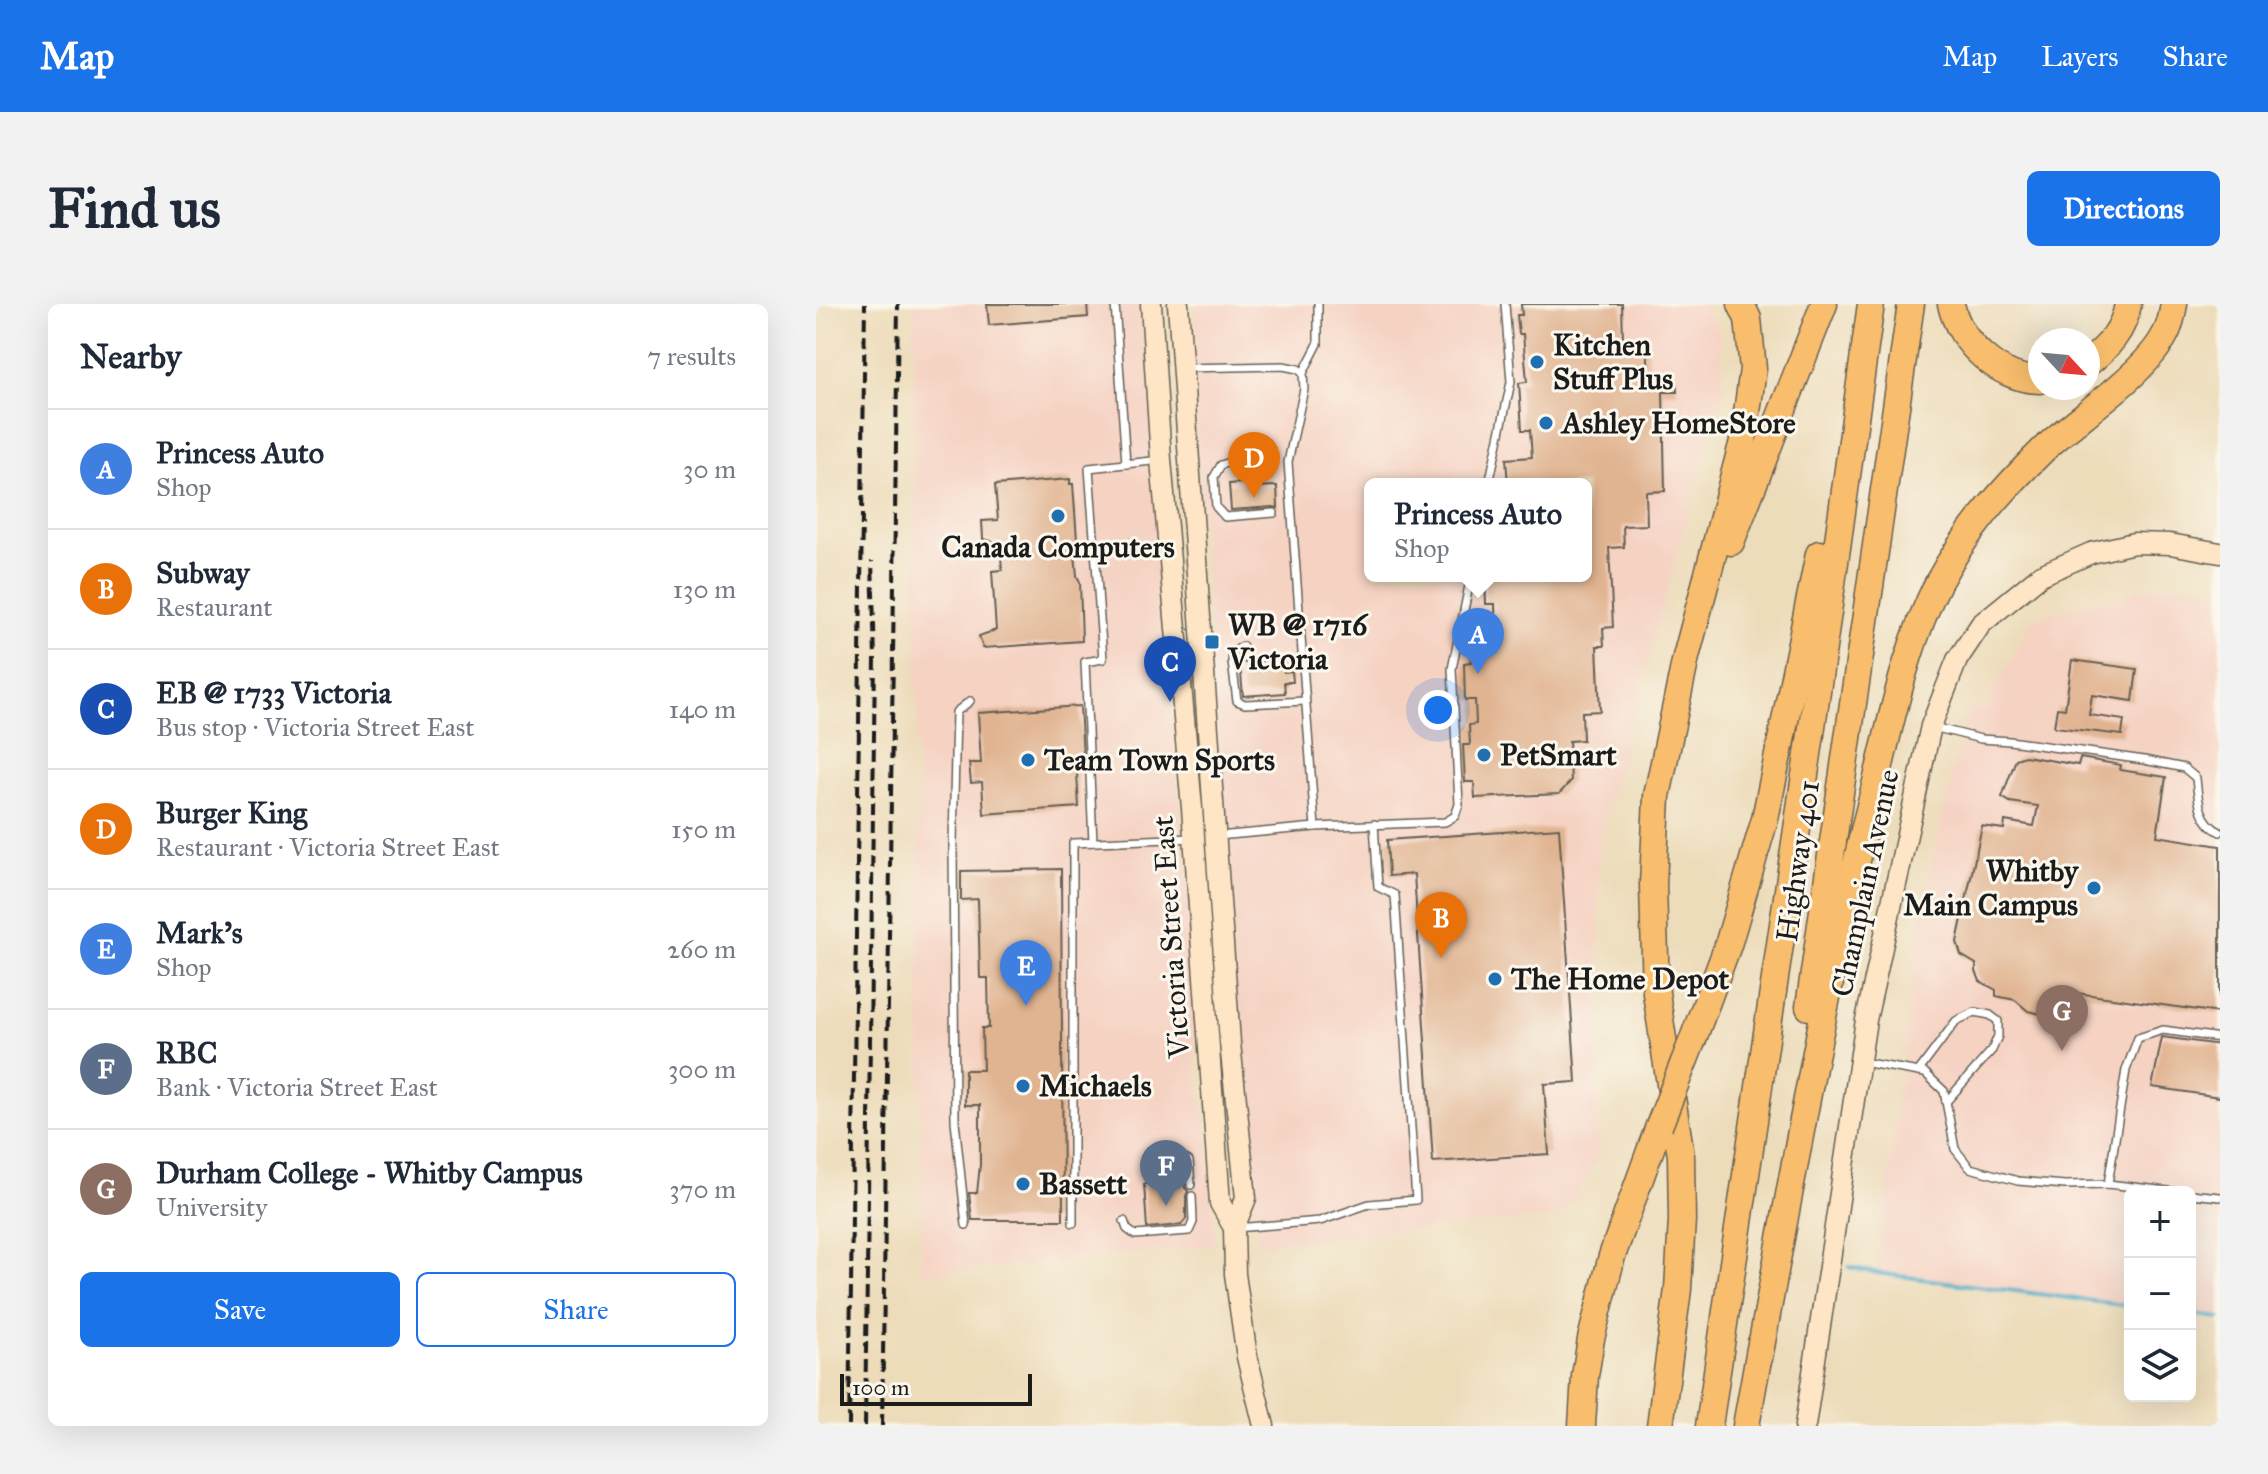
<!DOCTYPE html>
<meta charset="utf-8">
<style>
:root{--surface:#fff;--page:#f2f2f3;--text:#1f2937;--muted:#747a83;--line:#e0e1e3;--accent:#1a73e8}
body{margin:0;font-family:"IM FELL Great Primer",serif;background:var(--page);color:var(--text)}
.controls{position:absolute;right:24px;bottom:24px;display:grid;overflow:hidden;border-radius:12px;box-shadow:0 8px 32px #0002}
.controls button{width:72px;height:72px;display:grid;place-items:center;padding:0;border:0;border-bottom:2px solid var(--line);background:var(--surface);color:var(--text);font:40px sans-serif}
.compass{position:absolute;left:1212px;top:24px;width:72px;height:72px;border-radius:50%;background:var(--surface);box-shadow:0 8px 32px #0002;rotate:116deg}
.scale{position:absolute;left:24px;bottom:20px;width:192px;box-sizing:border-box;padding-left:8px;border:4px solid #1c1c1c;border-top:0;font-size:22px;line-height:28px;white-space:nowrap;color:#1c1c1c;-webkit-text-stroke:6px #fbf7ec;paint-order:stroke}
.you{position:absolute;left:622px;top:406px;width:28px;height:28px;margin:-20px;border:6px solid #fff;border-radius:50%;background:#1a73e8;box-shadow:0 0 0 12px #1a73e833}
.badge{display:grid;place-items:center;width:52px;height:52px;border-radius:50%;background:var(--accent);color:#fff;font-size:26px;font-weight:700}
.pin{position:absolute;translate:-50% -66px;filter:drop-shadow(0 2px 4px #0008)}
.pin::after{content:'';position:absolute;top:42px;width:28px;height:24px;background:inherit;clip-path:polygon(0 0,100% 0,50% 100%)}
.popup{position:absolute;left:548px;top:174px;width:228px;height:104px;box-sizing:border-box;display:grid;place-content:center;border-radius:12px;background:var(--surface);filter:drop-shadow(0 2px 6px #0005);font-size:26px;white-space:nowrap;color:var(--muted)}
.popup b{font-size:30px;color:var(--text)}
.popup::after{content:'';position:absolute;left:50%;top:100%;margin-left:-16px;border:16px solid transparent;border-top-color:var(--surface)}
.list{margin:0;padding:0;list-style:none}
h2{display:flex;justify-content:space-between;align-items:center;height:104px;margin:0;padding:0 32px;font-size:34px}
h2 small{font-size:26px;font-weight:400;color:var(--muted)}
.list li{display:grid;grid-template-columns:52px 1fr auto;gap:24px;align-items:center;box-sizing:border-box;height:120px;padding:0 32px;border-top:2px solid var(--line)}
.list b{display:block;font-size:30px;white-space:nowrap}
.list p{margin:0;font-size:26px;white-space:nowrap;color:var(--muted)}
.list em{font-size:26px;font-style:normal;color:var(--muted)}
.actions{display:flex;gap:16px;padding:24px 32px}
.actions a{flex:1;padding:18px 0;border:2px solid var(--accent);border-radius:12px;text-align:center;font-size:28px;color:var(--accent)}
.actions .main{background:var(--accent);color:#fff}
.icon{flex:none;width:44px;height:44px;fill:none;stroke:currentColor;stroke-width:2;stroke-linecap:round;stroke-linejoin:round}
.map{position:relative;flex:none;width:1404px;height:1122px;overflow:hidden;border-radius:12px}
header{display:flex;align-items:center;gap:48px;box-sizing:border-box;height:112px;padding:0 40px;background:var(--accent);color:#fff}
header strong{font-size:38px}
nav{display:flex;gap:44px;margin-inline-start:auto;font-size:28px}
.intro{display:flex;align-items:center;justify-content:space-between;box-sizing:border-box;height:192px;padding:0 48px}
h1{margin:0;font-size:56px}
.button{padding:20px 36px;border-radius:12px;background:var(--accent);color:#fff;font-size:28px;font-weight:700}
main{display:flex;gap:48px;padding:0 48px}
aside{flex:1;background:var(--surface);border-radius:12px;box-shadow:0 8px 32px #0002}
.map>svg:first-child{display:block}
</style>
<header>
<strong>Map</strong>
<nav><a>Map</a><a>Layers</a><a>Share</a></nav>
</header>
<div class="intro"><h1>Find us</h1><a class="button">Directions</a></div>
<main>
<aside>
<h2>Nearby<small>7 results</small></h2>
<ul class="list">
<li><span class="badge" style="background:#3f7fe0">A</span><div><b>Princess Auto</b><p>Shop</p></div><em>30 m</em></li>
<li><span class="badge" style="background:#e8710a">B</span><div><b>Subway</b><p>Restaurant</p></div><em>130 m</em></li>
<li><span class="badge" style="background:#1a4fb4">C</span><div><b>EB @ 1733 Victoria</b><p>Bus stop · Victoria Street East</p></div><em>140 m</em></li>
<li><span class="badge" style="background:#e8710a">D</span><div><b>Burger King</b><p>Restaurant · Victoria Street East</p></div><em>150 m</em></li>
<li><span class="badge" style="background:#3f7fe0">E</span><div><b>Mark's</b><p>Shop</p></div><em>260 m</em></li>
<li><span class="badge" style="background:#5c6f8a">F</span><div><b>RBC</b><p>Bank · Victoria Street East</p></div><em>300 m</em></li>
<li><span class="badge" style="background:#8d6e63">G</span><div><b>Durham College - Whitby Campus</b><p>University</p></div><em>370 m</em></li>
</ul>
<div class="actions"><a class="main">Save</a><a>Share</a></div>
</aside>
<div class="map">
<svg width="1404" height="1122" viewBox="0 0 1404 1122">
<rect width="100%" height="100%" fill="#fbf7ec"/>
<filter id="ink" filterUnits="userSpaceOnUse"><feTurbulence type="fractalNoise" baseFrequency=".0125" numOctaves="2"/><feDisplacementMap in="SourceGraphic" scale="16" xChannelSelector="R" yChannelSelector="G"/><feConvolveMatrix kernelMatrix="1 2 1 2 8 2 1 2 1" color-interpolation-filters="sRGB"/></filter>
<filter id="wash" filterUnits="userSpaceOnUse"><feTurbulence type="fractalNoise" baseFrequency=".006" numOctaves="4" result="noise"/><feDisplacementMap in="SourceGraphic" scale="32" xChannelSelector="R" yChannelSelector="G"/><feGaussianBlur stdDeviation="1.8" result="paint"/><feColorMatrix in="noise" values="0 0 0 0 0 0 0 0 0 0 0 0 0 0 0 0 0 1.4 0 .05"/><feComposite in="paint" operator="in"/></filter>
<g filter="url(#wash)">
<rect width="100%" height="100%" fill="#eddcba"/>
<g fill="#f5d2c2" fill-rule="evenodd">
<polygon points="97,0 331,0 357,394 359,463 377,609 380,767 395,853 399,941 106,971"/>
<path d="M378 0H890L905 31 906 85 784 535 781 857 745 912 442 940 430 831 382 160ZM554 180H770V272H554Z"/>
<polygon points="1350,280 1404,286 1404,1014 1374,1010 1374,888 1314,888 1314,1002 1061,969 1105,606 1152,405 1167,405 1219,314"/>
</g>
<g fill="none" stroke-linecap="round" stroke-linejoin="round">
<g stroke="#48acc8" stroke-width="4">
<polyline points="1033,963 1061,969 1314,1002"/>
<polyline points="1374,1010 1404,1014"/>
</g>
</g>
<g id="blocks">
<g fill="#e1b491">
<polygon points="171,0 271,0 272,13 173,21"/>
<polygon points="705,0 806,0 807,35 831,34 833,77 860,76 861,88 847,88 849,187 830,188 831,221 807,222 808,243 793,244 797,323 787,324 788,342 781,342 784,407 766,408 767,436 753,437 755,477 743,490 659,494 658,478 649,478 647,441 654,441 653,421 660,420 659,396 649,396 648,359 655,358 654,333 680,332 679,300 670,300 669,272 770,272 770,180 692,180 690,155 716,153 714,126 706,126 703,79 711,78 707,30 703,30 701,11 706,11"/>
<polygon points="254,175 254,180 257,180 262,250 259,250 261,272 264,278 266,337 167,344 163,332 180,326 176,267 186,266 184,239 167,235 166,217 182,216 179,181"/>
<polygon points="437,178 437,183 461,182 462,204 457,203 415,206 413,180"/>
<polygon points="467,355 468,368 476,367 477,378 468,378 469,389 427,392 424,359"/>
<polygon points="1256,356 1321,365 1317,397 1276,391 1273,411 1308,416 1306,431 1238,423 1241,404 1249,405"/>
<polygon points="264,402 267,453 260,453 263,503 168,510 166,478 155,479 153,459 165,459 162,409"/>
<polygon points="1209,452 1262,461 1264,454 1305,461 1304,466 1350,473 1341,532 1404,542 1404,709 1254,688 1244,704 1230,711 1212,707 1199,696 1180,692 1180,686 1164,677 1160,667 1160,660 1145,651 1141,638 1166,522 1188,525 1189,517 1218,522 1222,502 1194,498 1186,493 1200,455"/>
<polygon points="743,524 760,778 728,780 733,850 617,858 598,570 573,572 571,536"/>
<polygon points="245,565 247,916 156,916 153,889 161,889 164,861 164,801 149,801 149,766 167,766 166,724 173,724 172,674 164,674 162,595 145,596 145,567"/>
<polygon points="1346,733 1404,741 1404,793 1336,783"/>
<polygon points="368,878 369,884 372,887 370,892 370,915 365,921 331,924 328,880"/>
</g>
</g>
</g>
<g filter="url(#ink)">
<use href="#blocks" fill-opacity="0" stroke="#655f53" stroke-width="2"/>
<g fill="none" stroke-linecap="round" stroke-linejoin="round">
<g stroke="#655f53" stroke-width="10">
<g id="service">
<polyline points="299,0 310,160"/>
<polyline points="367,64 467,62 482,65 487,69 502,40 502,0"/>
<polyline points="414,158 405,161 398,173 400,203 409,213 458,209"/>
<polyline points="673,180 695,78 689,0"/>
<polyline points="427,342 417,348 416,358 421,397 429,400 489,397"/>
<path d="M1117 423 1165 435 1194 437 1328 456 1368 464 1380 474C1382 495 1383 518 1404 528"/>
<polyline points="499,523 629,518 639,512 643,500 636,365 655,272"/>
<polyline points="402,532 499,523 472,158 488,85 487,69"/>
<polyline points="277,538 269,358 287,355 273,164 345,156"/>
<polyline points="1046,758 1109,769 1128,787 1139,845 1154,864 1202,877 1249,881 1292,880 1360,888"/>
<polyline points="1102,768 1140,717 1159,708 1174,711 1182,717 1182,732 1176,746 1130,798"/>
<polyline points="357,848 373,857 375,881"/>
<polyline points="1292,880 1310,766 1322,734 1347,726 1404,734"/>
<polyline points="1374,890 1404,893"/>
<polyline points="308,917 311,925 319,931 373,927 377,918 376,892"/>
<polyline points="257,919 257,539 378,534"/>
<polyline points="150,921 139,817 137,539 140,408 154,397"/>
<polyline points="420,924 504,917 553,900 600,896 579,591 562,583 558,520"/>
</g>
</g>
<g stroke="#655f53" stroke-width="23">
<g id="secondary">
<polyline points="335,0 345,156 376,504 404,899 418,924"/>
<polyline points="362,0 414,739 430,894 418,924 419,970 431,1053 448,1122"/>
<polyline points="989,1122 1050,716 1115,422 1141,356 1165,320 1225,271 1275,249 1318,239 1354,240 1404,249"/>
</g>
</g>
<g stroke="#655f53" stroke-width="29">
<g id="motorway">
<path d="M1135 0C1143 39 1184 76 1224 76"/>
<path d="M1272 59C1292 43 1308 26 1312 0"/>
<polyline points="915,238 1008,0"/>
<polyline points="993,703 1095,0"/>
<polyline points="877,735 912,641 949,515 1003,250"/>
<path d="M943 1054C978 866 1010 676 1057 490 1075 419 1089 343 1123 277 1150 227 1187 185 1228 145 1263 112 1330 70 1350 29 1355 20 1356 10 1358 0"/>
<polyline points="766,1122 769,1072 775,1035 796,952 843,822"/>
<polyline points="844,1122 862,985 866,916 865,852 840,689 837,581 841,492 870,353 927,137 937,65 932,15 925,0"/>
<polyline points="893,1122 995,430 1055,0"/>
<polyline points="930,1122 945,1039"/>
</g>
</g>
<use href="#service" stroke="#fff" stroke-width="7"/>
<use href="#secondary" stroke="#fde5c5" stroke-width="20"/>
<use href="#motorway" stroke="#f9be6d" stroke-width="26"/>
<g stroke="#1c1c1c" stroke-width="4" stroke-dasharray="12 6" stroke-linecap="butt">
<polyline points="33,1122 49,0"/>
<polyline points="49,1122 59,354 56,257"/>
<polyline points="66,1122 82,0"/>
</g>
<g stroke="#655f53" stroke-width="29" stroke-linecap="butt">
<polyline id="motorway-bridge" points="843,822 877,735"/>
</g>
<use href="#motorway-bridge" stroke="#f9be6d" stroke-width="26"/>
</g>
</g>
<g fill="#1f6fb2" stroke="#fbf7ec" stroke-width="3">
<circle cx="721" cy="58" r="8"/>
<circle cx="730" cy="119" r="8"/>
<circle cx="242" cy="212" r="8"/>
<rect x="388" y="330" width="16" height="16" rx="4"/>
<circle cx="668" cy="451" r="8"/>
<circle cx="212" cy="456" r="8"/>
<circle cx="1278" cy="584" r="8"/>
<circle cx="679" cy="675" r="8"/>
<circle cx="207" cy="782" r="8"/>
<circle cx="207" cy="880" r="8"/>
</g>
<g text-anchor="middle" stroke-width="6" stroke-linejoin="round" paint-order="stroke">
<g font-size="30" font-weight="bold" fill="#1c1c1c" stroke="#fbf7ec" text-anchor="start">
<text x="737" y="51">Kitchen<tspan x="737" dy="34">Stuff Plus</tspan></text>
<text x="746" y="129">Ashley HomeStore</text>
<text x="242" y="253" text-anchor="middle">Canada Computers</text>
<text x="412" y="331">WB @ 1716<tspan x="412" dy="34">Victoria</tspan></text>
<text x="684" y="461">PetSmart</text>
<text x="228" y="466">Team Town Sports</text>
<text x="1262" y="577" text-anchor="end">Whitby<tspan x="1262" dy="34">Main Campus</tspan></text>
<text x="695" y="685">The Home Depot</text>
<text x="223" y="792">Michaels</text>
<text x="223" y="890">Bassett</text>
</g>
<g font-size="30" fill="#1c1c1c" stroke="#fbf7ec">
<text transform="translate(982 557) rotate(-82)" y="10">Highway 401</text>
<text transform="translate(1049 579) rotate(-78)" y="10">Champlain Avenue</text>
<text transform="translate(355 633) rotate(-94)" y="10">Victoria Street East</text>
</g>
</g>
</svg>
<div class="controls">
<button>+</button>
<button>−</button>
<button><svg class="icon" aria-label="layers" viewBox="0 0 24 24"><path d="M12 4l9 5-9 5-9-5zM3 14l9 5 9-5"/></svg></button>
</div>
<svg class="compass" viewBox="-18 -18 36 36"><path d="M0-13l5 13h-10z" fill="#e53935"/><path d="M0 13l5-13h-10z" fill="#747a83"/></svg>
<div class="scale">100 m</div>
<div class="you"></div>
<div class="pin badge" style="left:662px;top:370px;background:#3f7fe0">A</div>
<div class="popup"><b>Princess Auto</b>Shop</div>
<div class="pin badge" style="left:625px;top:654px;background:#e8710a">B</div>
<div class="pin badge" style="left:354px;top:398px;background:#1a4fb4">C</div>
<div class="pin badge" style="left:438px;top:194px;background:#e8710a">D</div>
<div class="pin badge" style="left:210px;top:702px;background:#3f7fe0">E</div>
<div class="pin badge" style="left:350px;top:902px;background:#5c6f8a">F</div>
<div class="pin badge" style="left:1246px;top:747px;background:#8d6e63">G</div>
</div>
</main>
